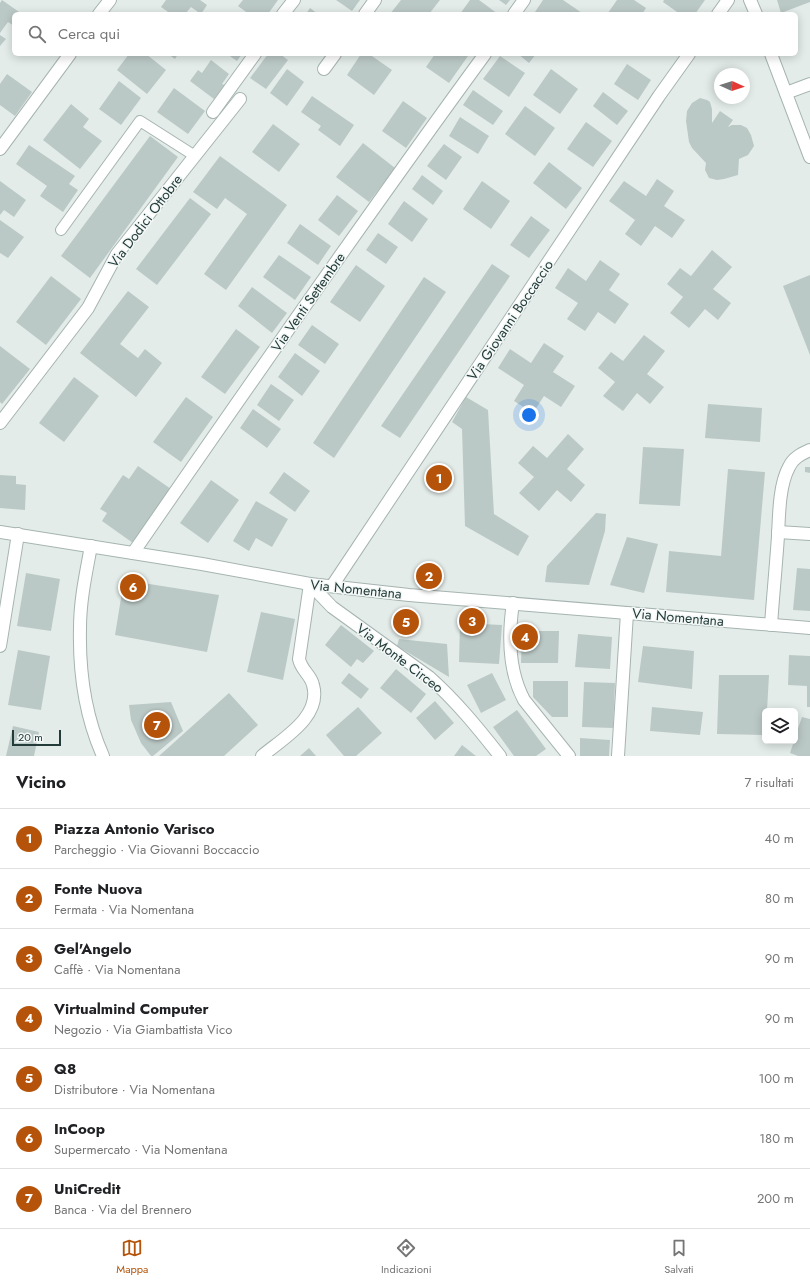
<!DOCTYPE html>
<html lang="it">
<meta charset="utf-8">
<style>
:root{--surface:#fff;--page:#f2f2f2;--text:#202124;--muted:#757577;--line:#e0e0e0;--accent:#b45309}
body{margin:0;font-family:Jost,sans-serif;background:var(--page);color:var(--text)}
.controls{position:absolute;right:12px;bottom:12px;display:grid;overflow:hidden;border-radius:6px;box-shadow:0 2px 10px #0003}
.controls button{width:36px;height:36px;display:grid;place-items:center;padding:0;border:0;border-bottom:1px solid var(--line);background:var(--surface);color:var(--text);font:20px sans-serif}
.compass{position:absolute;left:714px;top:68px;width:36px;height:36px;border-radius:50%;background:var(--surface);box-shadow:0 2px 10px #0003;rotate:93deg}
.scale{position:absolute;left:12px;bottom:10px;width:49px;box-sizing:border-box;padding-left:4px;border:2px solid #233c3a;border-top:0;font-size:11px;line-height:14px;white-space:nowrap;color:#233c3a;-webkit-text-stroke:3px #f3f8f7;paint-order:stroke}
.you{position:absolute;left:529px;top:415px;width:14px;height:14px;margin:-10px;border:3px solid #fff;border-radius:50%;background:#1a73e8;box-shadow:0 0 0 6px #1a73e833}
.badge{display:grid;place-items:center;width:26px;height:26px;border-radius:50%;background:var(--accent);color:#fff;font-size:13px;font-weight:700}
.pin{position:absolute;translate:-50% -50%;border:2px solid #fff;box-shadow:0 1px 4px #0006}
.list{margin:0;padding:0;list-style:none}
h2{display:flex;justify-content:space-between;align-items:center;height:52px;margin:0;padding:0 16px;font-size:17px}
h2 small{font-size:13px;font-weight:400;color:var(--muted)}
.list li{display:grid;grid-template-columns:26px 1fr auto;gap:12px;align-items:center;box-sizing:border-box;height:60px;padding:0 16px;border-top:1px solid var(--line)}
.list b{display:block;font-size:15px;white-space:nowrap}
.list p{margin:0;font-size:13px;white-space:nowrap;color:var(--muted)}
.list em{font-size:13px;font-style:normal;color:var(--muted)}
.icon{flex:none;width:22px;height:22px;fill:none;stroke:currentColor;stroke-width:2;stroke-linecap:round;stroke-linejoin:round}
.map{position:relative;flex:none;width:810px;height:756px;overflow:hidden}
.search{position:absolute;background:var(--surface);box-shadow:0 2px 10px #0003;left:12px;right:12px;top:12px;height:44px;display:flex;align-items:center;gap:10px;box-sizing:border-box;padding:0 14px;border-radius:6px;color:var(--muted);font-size:15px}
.sheet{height:472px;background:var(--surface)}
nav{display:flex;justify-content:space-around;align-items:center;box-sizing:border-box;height:56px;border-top:1px solid var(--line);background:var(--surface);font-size:11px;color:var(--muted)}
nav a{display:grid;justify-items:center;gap:2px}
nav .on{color:var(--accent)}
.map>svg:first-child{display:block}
</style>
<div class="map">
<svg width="810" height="756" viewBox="0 0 810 756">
<rect width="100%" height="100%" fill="#e3ece9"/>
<g fill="#bbc9c6">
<polygon points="2,0 22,14 14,14 14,26 8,22 0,33 0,3"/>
<polygon points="166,0 200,0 207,5 201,14 191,7 185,14 171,14 161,7"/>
<polygon points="243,0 278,0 268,14 249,14 238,6"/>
<polygon points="336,0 360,0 352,11"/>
<polygon points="401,0 440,0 429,14 390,14"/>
<polygon points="470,0 479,0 498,14 460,14"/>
<polygon points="499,0 510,0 506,5"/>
<polygon points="543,0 563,0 582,13 581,14 539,14 535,12"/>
<polygon points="617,0 634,0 646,8 642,14 610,14 608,13"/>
<polygon points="664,0 705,0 695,14 680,14 663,2"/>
<polygon points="777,0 810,0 810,2 781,13"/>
<polygon points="310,8 318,14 306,14"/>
<polygon points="0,35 6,39 0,46"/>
<polygon points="129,54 146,54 166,70 147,94 117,70"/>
<polygon points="168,54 178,54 175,59"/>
<polygon points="227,54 242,54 237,61"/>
<polygon points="268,54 280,54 288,60 266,89 250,78"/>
<polygon points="361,54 369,54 392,70 374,95 347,75"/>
<polygon points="435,54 466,54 468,56 449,83 426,67"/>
<polygon points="518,54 536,54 529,63"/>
<polygon points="500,56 525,73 509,97 483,79"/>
<polygon points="211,60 229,74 222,84 225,85 214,99 190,81 198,70 202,73"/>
<polygon points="627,64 651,80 638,100 614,84"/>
<polygon points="287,69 304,82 287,106 270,93"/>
<polygon points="551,69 578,89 560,114 533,95"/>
<polygon points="7,74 32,92 15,116 0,105 0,84"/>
<polygon points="119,81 141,98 121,125 99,109"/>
<polygon points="174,88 205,111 188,134 157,112"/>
<polygon points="473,90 503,111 493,125 463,105"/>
<polygon points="603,92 628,111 617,125 593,106"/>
<polygon points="312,96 354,125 340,146 318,130 321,126 301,112"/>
<polygon points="700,98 707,100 710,102 712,109 712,123 720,111 733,120 728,127 732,125 741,125 747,128 751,135 754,146 748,155 739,159 738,175 724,179 717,180 709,178 705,170 706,163 692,148 689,142 686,121 687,111 692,103"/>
<polygon points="403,101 427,118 406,148 382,131"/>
<polygon points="71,104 89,119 83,127 102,141 80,169 43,140"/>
<polygon points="525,106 555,128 535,156 505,134"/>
<polygon points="460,117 489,136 478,154 449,136"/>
<polygon points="586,122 612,141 593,167 567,149"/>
<polygon points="273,124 300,144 279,172 252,152"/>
<polygon points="150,136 178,157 90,278 61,256"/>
<polygon points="363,143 395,168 369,202 336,177"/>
<polygon points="444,144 462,157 446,180 427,166"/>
<polygon points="29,145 75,176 69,184 78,190 63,212 40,196 47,186 16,164"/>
<polygon points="220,156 287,205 226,290 204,274 247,214 225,198 217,209 193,192"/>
<polygon points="549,162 582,188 566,209 533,183"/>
<polygon points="422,175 443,191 433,205 412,189"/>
<polygon points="657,179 674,191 664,206 685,220 672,238 655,226 641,246 625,234 635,220 609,201 624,181 646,196"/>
<polygon points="0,181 26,200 14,217 4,210 0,215"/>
<polygon points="482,181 510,201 491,229 463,209"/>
<polygon points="337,195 358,211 339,236 318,220"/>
<polygon points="190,198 211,214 157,285 136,269"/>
<polygon points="404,201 428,219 412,242 388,224"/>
<polygon points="531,216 550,230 529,258 510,245"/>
<polygon points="0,220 24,237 8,258 0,253"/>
<polygon points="300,224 331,246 318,265 287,243"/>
<polygon points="378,233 398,247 386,264 366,250"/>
<polygon points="712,250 732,267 713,289 731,303 718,320 705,309 689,328 670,313 683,297 667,284 680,268 691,276"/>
<polygon points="279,255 311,277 295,300 263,277"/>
<polygon points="600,260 620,274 609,290 629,304 615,324 598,312 585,331 567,319 578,303 555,288 568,268 586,281"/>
<polygon points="492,264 510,276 400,438 381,426"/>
<polygon points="356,265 385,286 360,322 330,302"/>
<polygon points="810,275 810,355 783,286"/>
<polygon points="51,276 81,299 46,345 16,322"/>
<polygon points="424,277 446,292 334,458 313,443"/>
<polygon points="252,287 287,313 272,333 238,306"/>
<polygon points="128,291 149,307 120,344 138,358 145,349 162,363 136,397 80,353"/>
<polygon points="312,325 339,344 325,364 298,345"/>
<polygon points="236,329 260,347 225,394 201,377"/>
<polygon points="644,335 665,351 647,374 664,387 650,404 637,393 623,411 603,396 615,382 598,368 611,352 623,361"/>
<polygon points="544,343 564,356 553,372 575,386 561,407 544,396 533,413 514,401 524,385 498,368 510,349 531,363"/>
<polygon points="0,346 30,369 2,404 0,402"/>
<polygon points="295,353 320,371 302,396 278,377"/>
<polygon points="74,377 99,396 64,442 39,423"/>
<polygon points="271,384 294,400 279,421 257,405"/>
<polygon points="186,397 213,417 181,462 153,442"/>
<polygon points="466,397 488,410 494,514 529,536 518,556 465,526 462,429 452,422"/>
<polygon points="708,404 762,408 760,442 705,438"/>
<polygon points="253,409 281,429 267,448 240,428"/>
<polygon points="568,434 584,449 567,469 585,485 571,502 557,490 539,511 519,493 534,477 518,463 533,446 547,458"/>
<polygon points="643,447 684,449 680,506 639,504"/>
<polygon points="138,466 171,489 133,543 102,521 107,513 100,509 123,475 129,479"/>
<polygon points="805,467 810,467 810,473 805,472"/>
<polygon points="728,469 765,472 754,600 666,592 669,551 721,556"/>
<polygon points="284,472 310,491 295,512 269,493"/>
<polygon points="0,475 16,476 16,484 26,485 25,510 0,508"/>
<polygon points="211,480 239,500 208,543 180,523"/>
<polygon points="256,501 288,519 272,547 256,538 249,551 233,541"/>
<polygon points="596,513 606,514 605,531 589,585 545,582 547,566"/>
<polygon points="627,537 658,544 644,593 610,585"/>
<polygon points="797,568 810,569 810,611 793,610"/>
<polygon points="26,573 60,579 51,631 17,626"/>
<polygon points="124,580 219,595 207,652 115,635"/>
<polygon points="261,612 295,619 283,680 247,672"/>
<polygon points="395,614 417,616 416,630 394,628"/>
<polygon points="460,623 502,625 499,664 459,662"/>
<polygon points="341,625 374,651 363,663 357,659 351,667 325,645"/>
<polygon points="522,631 559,631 558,663 521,663"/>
<polygon points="578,634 612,637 610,669 575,667"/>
<polygon points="399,639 447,644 449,677 397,646"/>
<polygon points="643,646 694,651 692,689 638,682"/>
<polygon points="18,650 50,656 41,710 8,705"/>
<polygon points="789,655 810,656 810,707 807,707 807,686 788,685"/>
<polygon points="396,669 426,694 411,713 380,688"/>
<polygon points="349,673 369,689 361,699 341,683"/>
<polygon points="492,673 506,700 481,713 467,685"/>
<polygon points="719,675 769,675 767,711 765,711 765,735 717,734"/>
<polygon points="533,681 568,681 568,717 552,717 533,697"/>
<polygon points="584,682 615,683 613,728 582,727"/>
<polygon points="229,693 258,725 224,756 159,756"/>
<polygon points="435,701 454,723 435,740 416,718"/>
<polygon points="171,702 183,731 153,756 151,756 141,743 131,720 129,705"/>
<polygon points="358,707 382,733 356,756 344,756 326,735"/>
<polygon points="652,707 703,712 700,735 650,731"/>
<polygon points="517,710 546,749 536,756 514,756 493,727"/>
<polygon points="802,717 810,719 810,756 798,756 790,753 794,741 795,741 795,737"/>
<polygon points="13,726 39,732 34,756 6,756"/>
<polygon points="580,738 610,740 609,756 580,756"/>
<polygon points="462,745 476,756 454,756"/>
<polygon points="309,748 316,756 300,756"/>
</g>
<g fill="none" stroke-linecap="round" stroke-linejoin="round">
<g stroke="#a6b4b1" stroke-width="12">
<polyline id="service" points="61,230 140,121 195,156"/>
</g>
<g stroke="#a6b4b1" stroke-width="14">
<g id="minor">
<polyline points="99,14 110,0"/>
<polyline points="283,14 294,0"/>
<polyline points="365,14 375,0"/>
<polyline points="514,14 524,0"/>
<polyline points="718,14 728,0"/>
<polyline points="324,69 335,54"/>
<polyline points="786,93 810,84"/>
<polyline points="213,112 255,54"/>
<polyline points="0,149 70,54"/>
<polyline points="0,423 88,308 117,254 240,99"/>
<polyline points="778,532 810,534"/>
<path d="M91 546C86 573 80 600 80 628 79 671 85 716 103 756"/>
<path d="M133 553C249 385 365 218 485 54"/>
<path d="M310 584 332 607 429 677C456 701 478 728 500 756"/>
<polyline points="332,586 659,96 689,54"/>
<path d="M513 603C508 636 508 670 524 700L569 756"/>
<path d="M771 625C773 596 776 566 778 536 779 516 779 485 789 467 793 458 801 454 810 450"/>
<polyline points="0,646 18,534"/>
<path d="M262 756C282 739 322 717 313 685 311 675 301 670 299 659L310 584"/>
<polyline points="618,756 627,613"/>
</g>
</g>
<g stroke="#a6b4b1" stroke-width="14">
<g id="tertiary">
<polyline points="750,0 756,14"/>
<polyline points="771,54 810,157"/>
<polyline points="0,532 202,564 310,584 409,595 810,628"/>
</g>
</g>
<use href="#service" stroke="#fff" stroke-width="10"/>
<use href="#minor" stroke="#fff" stroke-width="12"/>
<use href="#tertiary" stroke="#fff" stroke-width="12"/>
</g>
<g text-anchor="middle" stroke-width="3" stroke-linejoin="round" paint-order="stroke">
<g font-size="14" fill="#233c3a" stroke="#f3f8f7">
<text transform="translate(145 221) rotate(-53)" y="5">Via Dodici Ottobre</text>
<text transform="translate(308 302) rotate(-55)" y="5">Via Venti Settembre</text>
<text transform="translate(510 320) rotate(-56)" y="5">Via Giovanni Boccaccio</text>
<text transform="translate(356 589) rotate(6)" y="5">Via Nomentana</text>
<text transform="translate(678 617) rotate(5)" y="5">Via Nomentana</text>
<text transform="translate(400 658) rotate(37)" y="5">Via Monte Circeo</text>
</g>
</g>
</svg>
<div class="controls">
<button><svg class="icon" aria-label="layers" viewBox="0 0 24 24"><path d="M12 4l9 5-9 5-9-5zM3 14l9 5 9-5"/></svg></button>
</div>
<svg class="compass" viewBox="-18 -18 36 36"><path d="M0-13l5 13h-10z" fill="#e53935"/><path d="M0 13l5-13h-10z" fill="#757577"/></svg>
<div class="scale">20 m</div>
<div class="you"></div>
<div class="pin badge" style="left:439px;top:478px">1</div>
<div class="pin badge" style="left:429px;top:576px">2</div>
<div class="pin badge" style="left:472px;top:621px">3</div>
<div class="pin badge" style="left:525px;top:637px">4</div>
<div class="pin badge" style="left:406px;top:622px">5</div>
<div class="pin badge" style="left:133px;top:587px">6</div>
<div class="pin badge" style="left:157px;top:725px">7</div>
<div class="search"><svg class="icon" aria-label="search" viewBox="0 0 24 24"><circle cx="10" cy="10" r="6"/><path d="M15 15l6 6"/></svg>Cerca qui</div>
</div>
<section class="sheet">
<h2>Vicino<small>7 risultati</small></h2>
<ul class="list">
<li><span class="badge">1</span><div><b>Piazza Antonio Varisco</b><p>Parcheggio · Via Giovanni Boccaccio</p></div><em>40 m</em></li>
<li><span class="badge">2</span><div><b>Fonte Nuova</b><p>Fermata · Via Nomentana</p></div><em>80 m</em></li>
<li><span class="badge">3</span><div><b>Gel'Angelo</b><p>Caffè · Via Nomentana</p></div><em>90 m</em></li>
<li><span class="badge">4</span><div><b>Virtualmind Computer</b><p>Negozio · Via Giambattista Vico</p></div><em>90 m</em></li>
<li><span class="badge">5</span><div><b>Q8</b><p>Distributore · Via Nomentana</p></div><em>100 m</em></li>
<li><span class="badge">6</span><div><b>InCoop</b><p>Supermercato · Via Nomentana</p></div><em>180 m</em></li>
<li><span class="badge">7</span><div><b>UniCredit</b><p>Banca · Via del Brennero</p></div><em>200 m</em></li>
</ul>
</section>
<nav>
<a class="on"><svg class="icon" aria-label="map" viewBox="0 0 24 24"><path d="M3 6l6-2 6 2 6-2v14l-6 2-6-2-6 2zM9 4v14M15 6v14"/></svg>Mappa</a>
<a><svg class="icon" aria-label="directions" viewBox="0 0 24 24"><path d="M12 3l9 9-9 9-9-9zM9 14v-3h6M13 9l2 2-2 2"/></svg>Indicazioni</a>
<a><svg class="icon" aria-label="saved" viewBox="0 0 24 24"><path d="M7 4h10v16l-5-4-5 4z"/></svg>Salvati</a>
</nav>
